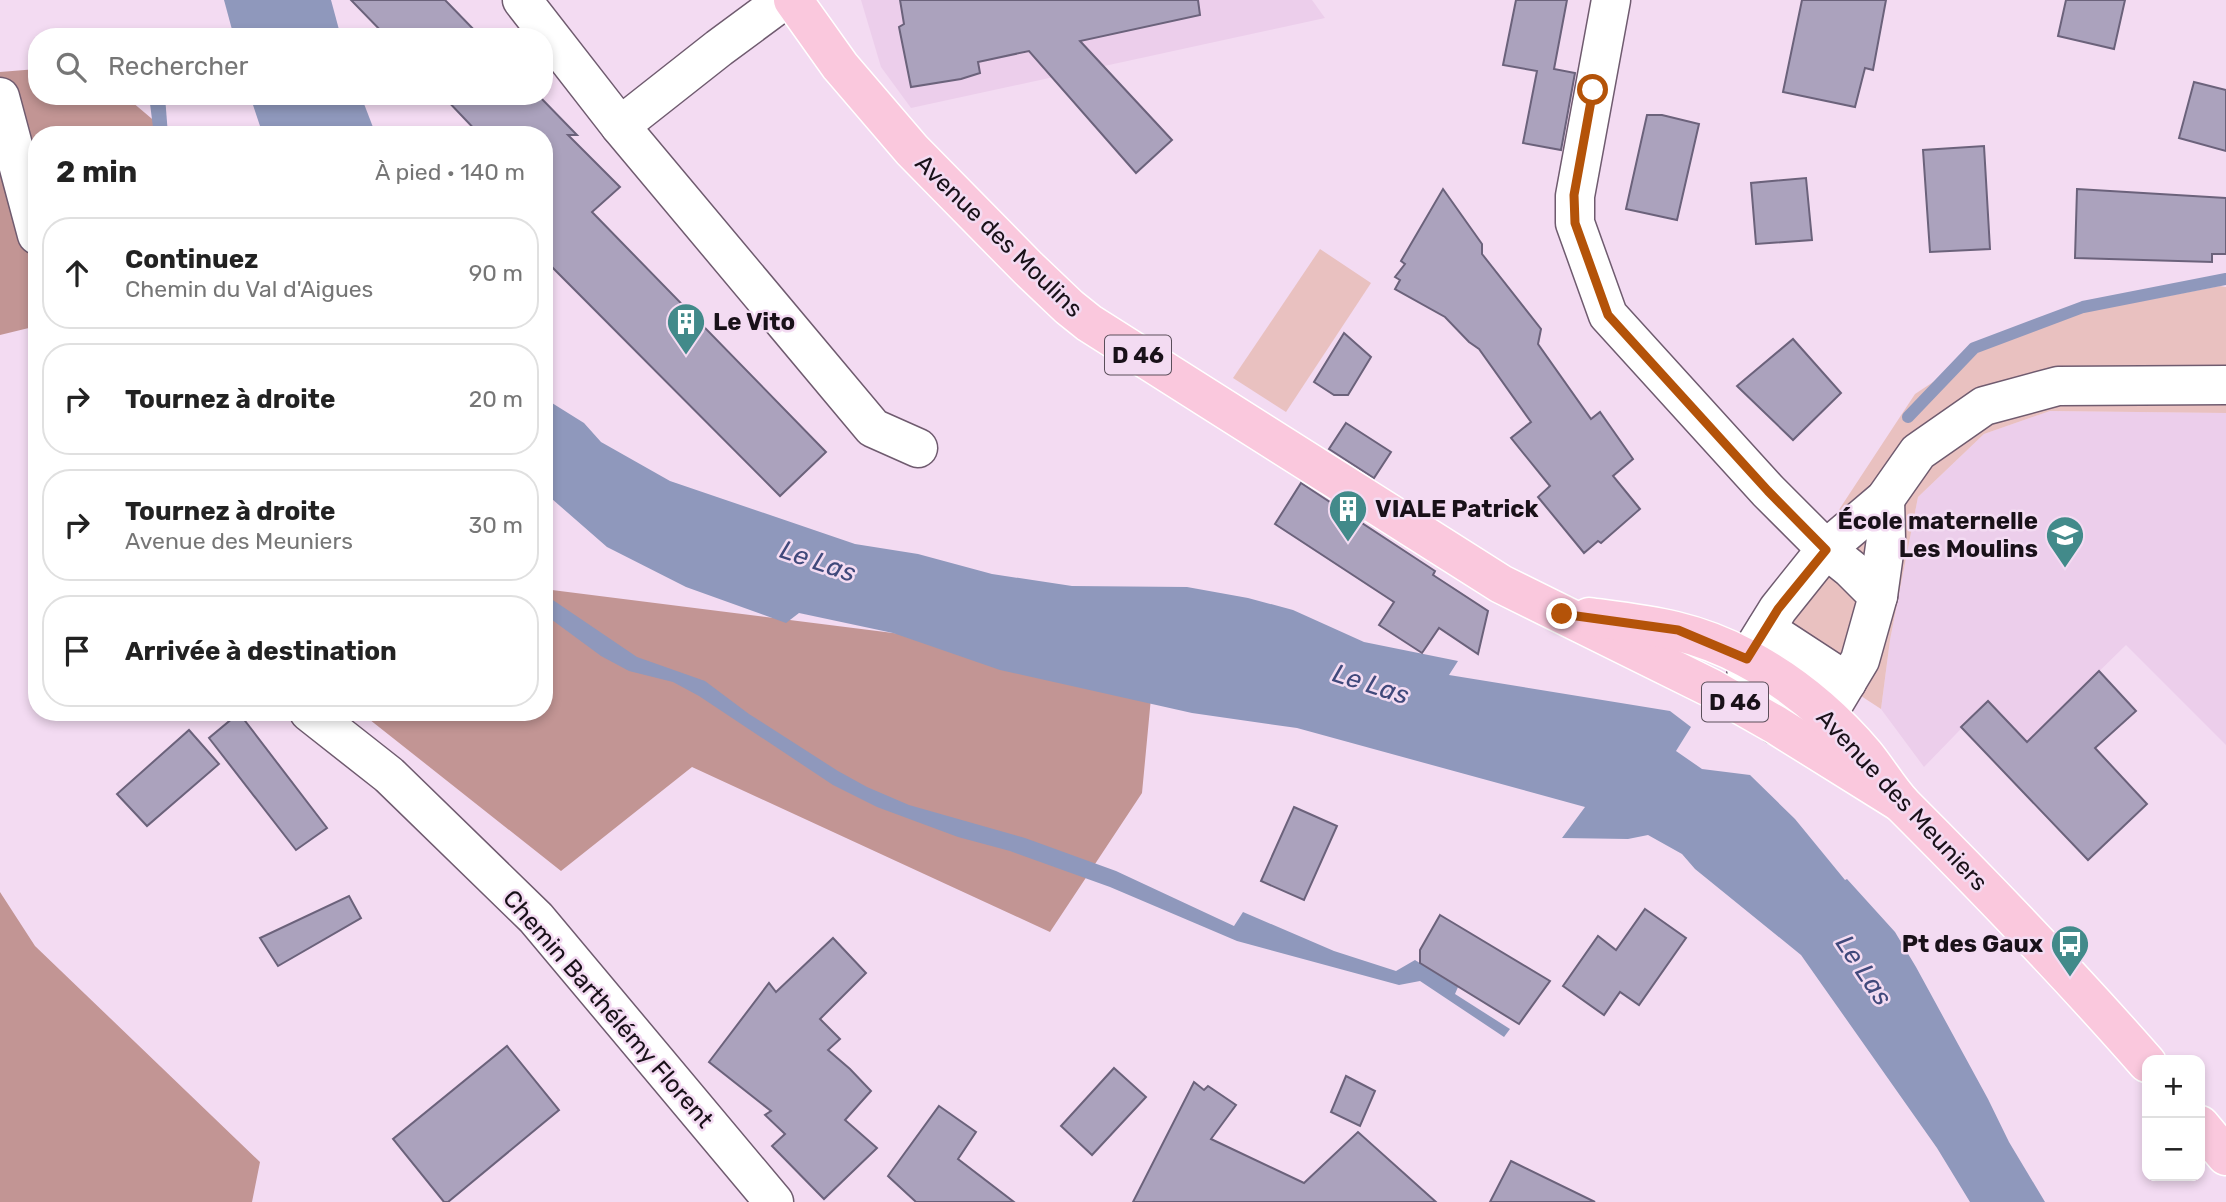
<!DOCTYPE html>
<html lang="fr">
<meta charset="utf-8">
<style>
:root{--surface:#fff;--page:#f6f6f6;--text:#222;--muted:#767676;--line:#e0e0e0}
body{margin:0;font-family:Rubik,sans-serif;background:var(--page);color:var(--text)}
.controls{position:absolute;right:21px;bottom:21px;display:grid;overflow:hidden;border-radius:14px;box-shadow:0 4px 10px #0003}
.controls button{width:63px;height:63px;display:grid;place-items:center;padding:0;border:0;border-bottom:2px solid var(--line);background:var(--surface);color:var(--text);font:35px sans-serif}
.stop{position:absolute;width:21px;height:21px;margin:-16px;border:5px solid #b45309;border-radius:50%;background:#fff}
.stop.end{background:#b45309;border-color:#fff;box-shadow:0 2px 7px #0008}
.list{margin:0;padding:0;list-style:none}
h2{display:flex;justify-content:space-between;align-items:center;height:91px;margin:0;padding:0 28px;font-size:30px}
h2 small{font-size:23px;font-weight:400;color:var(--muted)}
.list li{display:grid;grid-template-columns:46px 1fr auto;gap:21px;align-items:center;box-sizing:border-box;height:112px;margin:0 14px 14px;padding:0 14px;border:2px solid var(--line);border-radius:28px}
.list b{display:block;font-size:26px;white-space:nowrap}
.list p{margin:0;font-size:23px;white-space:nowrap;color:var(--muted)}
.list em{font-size:23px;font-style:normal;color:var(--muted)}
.icon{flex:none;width:38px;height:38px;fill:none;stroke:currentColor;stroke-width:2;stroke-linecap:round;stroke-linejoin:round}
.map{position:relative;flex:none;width:2226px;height:1202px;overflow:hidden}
.search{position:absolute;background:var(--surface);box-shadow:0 4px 10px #0003;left:28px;top:28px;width:525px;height:77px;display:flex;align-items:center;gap:18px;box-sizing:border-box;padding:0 24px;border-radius:28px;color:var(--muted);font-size:26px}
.panel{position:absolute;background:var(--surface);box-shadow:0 4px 10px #0003;left:28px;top:126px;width:525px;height:595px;border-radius:28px}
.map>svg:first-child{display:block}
</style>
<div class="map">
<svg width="2226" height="1202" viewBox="0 0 2226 1202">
<rect width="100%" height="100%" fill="#f3dbf2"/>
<g fill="#ecceeb">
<polygon points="861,0 1312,0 1325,18 911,108 881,67"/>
<polygon points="2050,411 2226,413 2226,745 2126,645 2027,742 1988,701 1924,767 1881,709 1890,640 1918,497 1984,434"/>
</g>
<g fill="#e9c1c0">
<polygon points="1320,249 1371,283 1286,412 1233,378"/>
<polygon points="2220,286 2226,287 2226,413 2050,411 1984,434 1918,497 1890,640 1881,709 1760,630 1915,394 1980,351 2084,312"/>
</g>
<g fill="#c29594">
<polygon points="37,69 37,96 125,96 171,135 37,135 37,326 0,335 0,72"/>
<polygon points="544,589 1154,666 1142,793 1050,932 692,767 561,871 360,712 544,712"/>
<polygon points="0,892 35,946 260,1162 252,1202 0,1202"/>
</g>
<g fill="#8f98bc">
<polygon points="224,0 331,0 341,37 234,37"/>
<polygon points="149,96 165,96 168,135 154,135"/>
<polygon points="250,96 361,96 376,135 263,135"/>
<polygon points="544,398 584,423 601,442 670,481 855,544 918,554 992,574 1072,586 1187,587 1248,598 1293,610 1364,642 1458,661 1449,675 1670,711 1691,727 1676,751 1702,769 1750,775 1795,819 1845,880 1847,879 1895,932 1916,967 1988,1099 2009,1142 2045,1202 1970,1202 1937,1148 1801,955 1695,869 1682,854 1648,835 1628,839 1562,838 1585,807 1297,728 1192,713 1000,670 893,633 799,613 786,623 686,587 607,547 544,492"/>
<polygon points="544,594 637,657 705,681 749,714 838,771 867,787 909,805 1025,838 1116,871 1234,926 1243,912 1334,951 1396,971 1415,960 1458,987 1455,994 1510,1029 1504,1037 1420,981 1399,985 1237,941 1110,887 1010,851 958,837 877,807 833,785 699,696 673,682 629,671 601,656 544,614"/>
</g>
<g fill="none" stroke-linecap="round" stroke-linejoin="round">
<polyline stroke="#8f98bc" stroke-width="12" points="1908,417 1974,348 2083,307 2226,279"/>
</g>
<g fill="#aba2bd" stroke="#6b627b" stroke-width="2">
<polygon points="351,0 445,0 481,37 387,37"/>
<polygon points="900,0 1198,0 1200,15 1080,41 1172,140 1136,173 1029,51 978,62 980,73 961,79 911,87 899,27 904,24"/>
<polygon points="1516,0 1567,0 1554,69 1575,73 1561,150 1523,143 1537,71 1503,65"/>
<polygon points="1802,0 1886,0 1873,70 1865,68 1855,107 1783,92"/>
<polygon points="2066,0 2125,0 2114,49 2058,36"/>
<polygon points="2194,82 2226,90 2226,151 2179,138"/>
<polygon points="443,96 539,96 577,135 568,135 620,187 592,212 826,452 780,496 544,259 544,135 480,135"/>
<polygon points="1647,115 1662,115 1699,124 1677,220 1626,209"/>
<polygon points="1984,146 1990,249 1930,252 1923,150"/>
<polygon points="1806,178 1812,240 1756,244 1751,183"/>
<polygon points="1443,189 1482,244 1482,254 1541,329 1538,344 1591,419 1600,412 1633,459 1613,476 1640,509 1601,543 1598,541 1584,553 1538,497 1550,486 1511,438 1531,422 1479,349 1469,342 1445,317 1395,289 1400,280 1395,277 1405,264 1401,261"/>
<polygon points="2077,189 2226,198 2226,254 2212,254 2212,262 2075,258"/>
<polygon points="1344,333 1371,357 1348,395 1334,395 1314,382"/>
<polygon points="1793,339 1841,393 1793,440 1737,386"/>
<polygon points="1346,423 1391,452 1374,478 1329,449"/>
<polygon points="1301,483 1435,571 1433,575 1488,611 1478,654 1439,628 1422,653 1379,625 1394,602 1275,524"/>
<polygon points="2099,671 2136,711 2095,748 2147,804 2088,860 1961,727 1988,701 2027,742"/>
<polygon points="239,713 327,828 296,850 209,738"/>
<polygon points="189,730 219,764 147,826 117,794"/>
<polygon points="1294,807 1337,826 1304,900 1261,881"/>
<polygon points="349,896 361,918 278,966 260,938"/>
<polygon points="1645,909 1686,938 1639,1005 1620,992 1604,1015 1563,986 1598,936 1616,950"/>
<polygon points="1440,915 1550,981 1519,1024 1420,963 1420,950"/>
<polygon points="833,938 866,973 820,1019 840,1039 828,1050 850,1069 871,1091 845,1120 877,1148 824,1199 772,1146 785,1134 765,1115 771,1111 709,1062 769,983 776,992"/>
<polygon points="507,1046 559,1110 448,1202 444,1202 393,1139"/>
<polygon points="1114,1068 1146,1097 1092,1155 1061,1126"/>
<polygon points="1346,1076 1375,1091 1360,1126 1331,1112"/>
<polygon points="1194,1082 1204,1090 1208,1086 1236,1105 1211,1139 1304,1183 1358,1132 1436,1202 1133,1202"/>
<polygon points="939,1106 976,1132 958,1159 1014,1202 916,1202 888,1176"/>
<polygon points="1511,1161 1595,1202 1490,1202"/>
</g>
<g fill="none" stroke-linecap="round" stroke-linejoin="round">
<g stroke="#6f5b6f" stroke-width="41">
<g id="minor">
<polyline points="522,0 620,126 873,428 918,448"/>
<polyline points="1611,0 1575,196 1575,223 1608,315 1768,491 1826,549 1885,499 1918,452 1984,406 2058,386 2226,385"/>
<polyline points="0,97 37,235"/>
<polyline points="620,126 719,48 784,0"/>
<polyline points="1878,596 1886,539 1885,499"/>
<polyline points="1766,629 1847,682"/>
<polyline points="309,712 389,775 536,918 774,1202"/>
<polyline points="1776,725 1746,689 1747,659 1778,609 1826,549 1851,569 1878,596 1860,660 1827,715 1813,721 1796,719"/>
</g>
</g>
<g stroke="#fff" stroke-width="41">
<g id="major">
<polyline points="793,0 840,66 912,150 1028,268 1069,307 1089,323 1501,584 1711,688 1776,725 1901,803"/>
<path d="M1589 617C1649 625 1692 629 1746 658 1791 682 1832 716 1865 755 1878 771 1889 790 1903 805 1987 889 2069 974 2147 1063"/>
<polyline points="2200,1125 2226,1156"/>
</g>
</g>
<use href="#minor" stroke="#fff" stroke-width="38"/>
<use href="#major" stroke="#fac8dd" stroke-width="38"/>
</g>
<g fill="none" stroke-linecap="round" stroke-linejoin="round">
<polyline stroke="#b45309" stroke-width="9" points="1562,614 1678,630 1747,659 1778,609 1826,550 1768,491 1608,315 1575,223 1574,195 1593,90"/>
</g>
<defs>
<g id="building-pin" transform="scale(2.0125)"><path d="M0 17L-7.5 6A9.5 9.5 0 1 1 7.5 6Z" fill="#428a8a" stroke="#f3dbf2"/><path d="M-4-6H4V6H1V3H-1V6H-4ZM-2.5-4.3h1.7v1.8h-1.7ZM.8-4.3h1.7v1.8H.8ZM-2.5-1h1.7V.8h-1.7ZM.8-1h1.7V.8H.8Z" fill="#fff"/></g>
<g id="school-pin" transform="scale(2.0125)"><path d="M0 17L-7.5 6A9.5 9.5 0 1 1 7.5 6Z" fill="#428a8a" stroke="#f3dbf2"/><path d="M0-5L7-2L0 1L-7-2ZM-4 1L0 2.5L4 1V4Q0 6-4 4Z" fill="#fff"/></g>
<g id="bus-pin" transform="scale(2.0125)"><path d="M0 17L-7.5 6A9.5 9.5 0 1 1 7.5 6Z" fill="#428a8a" stroke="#f3dbf2"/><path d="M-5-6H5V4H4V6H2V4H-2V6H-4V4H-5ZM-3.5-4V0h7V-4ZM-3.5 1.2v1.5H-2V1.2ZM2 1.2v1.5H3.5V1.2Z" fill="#fff"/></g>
</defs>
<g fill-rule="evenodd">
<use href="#building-pin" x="686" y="322"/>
<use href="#building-pin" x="1348" y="509"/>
<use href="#school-pin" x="2065" y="535"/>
<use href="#bus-pin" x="2070" y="944"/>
</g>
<g text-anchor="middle" stroke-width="5" stroke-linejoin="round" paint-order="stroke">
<g fill="#f3dbf2" stroke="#5a4e5a" stroke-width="2">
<rect x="1105" y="335.5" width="66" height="39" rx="5"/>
<rect x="1702" y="682.5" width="66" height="39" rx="5"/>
</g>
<g font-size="23" font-weight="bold" fill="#191119">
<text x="1138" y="363">D 46</text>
<text x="1735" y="710">D 46</text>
</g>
<g font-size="24" fill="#191119" stroke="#f3dbf2">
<text transform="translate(999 236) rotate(44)" y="8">Avenue des Moulins</text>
<text transform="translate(1902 800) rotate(47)" y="8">Avenue des Meuniers</text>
<text transform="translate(608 1009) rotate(49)" y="8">Chemin Barthélémy Florent</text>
</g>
<g font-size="24" font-weight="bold" fill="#191119" stroke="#f3dbf2" text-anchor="start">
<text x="713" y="330">Le Vito</text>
<text x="1375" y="517">VIALE Patrick</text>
<text x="2038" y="529" text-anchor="end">École maternelle<tspan x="2038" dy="28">Les Moulins</tspan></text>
<text x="2043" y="952" text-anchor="end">Pt des Gaux</text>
</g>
<g font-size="26" font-style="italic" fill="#40497b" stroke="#f3dbf2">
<text transform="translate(818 561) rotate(19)" y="9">Le Las</text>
<text transform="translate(1371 684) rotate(18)" y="9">Le Las</text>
<text transform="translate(1864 970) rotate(56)" y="9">Le Las</text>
</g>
</g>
</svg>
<div class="controls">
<button>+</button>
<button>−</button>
</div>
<div class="stop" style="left:1593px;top:90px"></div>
<div class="stop end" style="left:1562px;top:614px"></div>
<div class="search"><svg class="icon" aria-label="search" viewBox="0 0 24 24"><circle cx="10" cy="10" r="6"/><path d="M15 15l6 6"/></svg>Rechercher</div>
<section class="panel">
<h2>2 min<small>À pied · 140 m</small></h2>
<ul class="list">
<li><svg class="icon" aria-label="ahead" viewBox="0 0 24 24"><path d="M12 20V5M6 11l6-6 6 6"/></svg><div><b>Continuez</b><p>Chemin du Val d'Aigues</p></div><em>90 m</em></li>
<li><svg class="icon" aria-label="right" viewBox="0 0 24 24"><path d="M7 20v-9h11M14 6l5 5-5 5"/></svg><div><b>Tournez à droite</b></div><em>20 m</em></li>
<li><svg class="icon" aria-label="right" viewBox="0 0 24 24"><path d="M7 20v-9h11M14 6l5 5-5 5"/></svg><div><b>Tournez à droite</b><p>Avenue des Meuniers</p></div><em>30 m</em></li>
<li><svg class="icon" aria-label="arrive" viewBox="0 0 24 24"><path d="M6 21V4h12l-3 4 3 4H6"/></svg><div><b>Arrivée à destination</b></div></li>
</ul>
</section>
</div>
